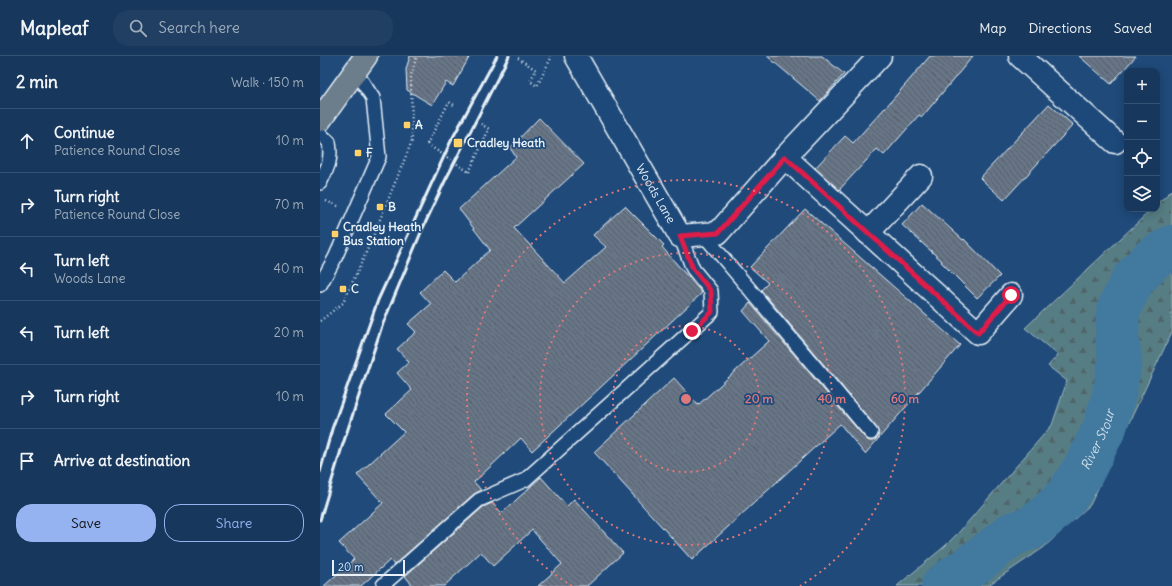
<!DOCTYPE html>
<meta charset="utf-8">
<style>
:root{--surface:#17385c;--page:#203f62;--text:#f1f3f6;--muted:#9eacbb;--line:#365272;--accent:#95b2f1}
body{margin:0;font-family:Delius,sans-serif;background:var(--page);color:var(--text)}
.controls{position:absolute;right:12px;top:12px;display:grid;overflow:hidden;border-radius:8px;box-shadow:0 2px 10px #0003}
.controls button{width:36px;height:36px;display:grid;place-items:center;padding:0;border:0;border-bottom:1px solid var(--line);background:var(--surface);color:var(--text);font:20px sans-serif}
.scale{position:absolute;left:12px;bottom:10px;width:73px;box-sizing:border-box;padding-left:4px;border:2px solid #e8f1f8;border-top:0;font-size:11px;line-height:14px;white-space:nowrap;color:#e8f1f8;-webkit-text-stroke:3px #1f4a7a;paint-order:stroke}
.stop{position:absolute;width:12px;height:12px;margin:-9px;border:3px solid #e11d48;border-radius:50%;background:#fff}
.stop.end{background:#e11d48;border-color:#fff;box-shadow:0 1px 4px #0008}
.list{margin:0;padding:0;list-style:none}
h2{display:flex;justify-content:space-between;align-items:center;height:52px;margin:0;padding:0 16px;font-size:17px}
h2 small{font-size:13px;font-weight:400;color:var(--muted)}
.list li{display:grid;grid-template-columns:26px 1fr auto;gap:12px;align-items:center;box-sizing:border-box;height:64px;padding:0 16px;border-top:1px solid var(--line)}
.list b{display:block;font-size:15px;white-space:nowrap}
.list p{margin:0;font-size:13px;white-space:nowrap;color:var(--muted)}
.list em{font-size:13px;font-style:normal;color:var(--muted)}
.actions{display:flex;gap:8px;padding:12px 16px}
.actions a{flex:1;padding:9px 0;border:1px solid var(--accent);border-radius:16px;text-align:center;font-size:14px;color:var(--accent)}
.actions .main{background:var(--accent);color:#111}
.icon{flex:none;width:22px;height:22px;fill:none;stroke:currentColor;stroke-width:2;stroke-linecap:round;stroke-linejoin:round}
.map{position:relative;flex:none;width:852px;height:530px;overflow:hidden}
header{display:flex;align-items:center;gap:24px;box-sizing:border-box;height:56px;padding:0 20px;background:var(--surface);border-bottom:1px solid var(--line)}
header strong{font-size:19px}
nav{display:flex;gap:22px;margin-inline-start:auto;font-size:14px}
.search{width:280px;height:36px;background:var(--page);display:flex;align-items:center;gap:10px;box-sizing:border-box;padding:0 14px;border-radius:16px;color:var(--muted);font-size:15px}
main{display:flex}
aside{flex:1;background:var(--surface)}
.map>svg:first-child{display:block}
</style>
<header>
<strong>Mapleaf</strong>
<div class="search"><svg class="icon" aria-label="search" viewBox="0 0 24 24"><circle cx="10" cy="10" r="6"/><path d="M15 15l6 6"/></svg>Search here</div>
<nav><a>Map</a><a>Directions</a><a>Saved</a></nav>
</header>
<main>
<aside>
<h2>2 min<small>Walk · 150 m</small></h2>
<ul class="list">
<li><svg class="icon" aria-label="ahead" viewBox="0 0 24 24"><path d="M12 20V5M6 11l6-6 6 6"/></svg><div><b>Continue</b><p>Patience Round Close</p></div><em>10 m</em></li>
<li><svg class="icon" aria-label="right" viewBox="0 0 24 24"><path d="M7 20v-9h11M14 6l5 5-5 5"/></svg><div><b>Turn right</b><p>Patience Round Close</p></div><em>70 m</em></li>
<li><svg class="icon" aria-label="left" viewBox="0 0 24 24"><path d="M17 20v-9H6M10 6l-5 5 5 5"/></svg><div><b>Turn left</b><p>Woods Lane</p></div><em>40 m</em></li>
<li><svg class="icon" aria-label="left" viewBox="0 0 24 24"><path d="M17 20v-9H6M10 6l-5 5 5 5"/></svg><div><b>Turn left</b></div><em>20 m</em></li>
<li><svg class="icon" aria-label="right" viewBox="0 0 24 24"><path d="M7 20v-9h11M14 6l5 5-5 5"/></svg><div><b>Turn right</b></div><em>10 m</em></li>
<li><svg class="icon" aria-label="arrive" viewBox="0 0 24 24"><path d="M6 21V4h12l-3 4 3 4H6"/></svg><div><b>Arrive at destination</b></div></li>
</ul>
<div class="actions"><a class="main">Save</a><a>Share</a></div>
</aside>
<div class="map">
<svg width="852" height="530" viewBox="0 0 852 530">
<defs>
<pattern id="forest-firs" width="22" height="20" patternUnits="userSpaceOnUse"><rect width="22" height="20" fill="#577d83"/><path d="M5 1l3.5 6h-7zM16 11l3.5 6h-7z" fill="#4f6569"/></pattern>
<pattern id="building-back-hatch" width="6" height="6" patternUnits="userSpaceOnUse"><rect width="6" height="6" fill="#687587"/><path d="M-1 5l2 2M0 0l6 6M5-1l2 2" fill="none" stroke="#575e68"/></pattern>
</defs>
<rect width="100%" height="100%" fill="#1f4a7a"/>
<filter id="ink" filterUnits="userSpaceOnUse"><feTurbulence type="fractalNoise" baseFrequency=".025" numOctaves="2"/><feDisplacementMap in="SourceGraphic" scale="8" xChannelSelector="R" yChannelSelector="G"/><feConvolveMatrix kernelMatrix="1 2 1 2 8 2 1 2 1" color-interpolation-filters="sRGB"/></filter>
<g filter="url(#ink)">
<polygon fill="url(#forest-firs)" stroke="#a0b7be" points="852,134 852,276 770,449 723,492 667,530 577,530 625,490 640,475 732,369 747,325 728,310 738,299 705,272 832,153 837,153 837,148"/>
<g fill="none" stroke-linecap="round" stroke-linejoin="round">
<path stroke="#42799f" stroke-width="44" id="s1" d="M623 530 638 519 667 498 692 478 711 472 728 459 747 440 764 413 785 371 795 335 800 305 797 281 798 254 813 224 832 203 852 191"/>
</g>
<g fill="url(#building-back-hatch)" stroke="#e8f1f8">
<polygon points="90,0 150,0 133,30 126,26 112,49 87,34 86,13"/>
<polygon points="447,0 502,0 524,18 500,45"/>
<polygon points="610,0 653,0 602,61 599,59 564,99 557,93 519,134 495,112 525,80 533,87 573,43"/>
<polygon points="759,0 816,0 791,28"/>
<polygon points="729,48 753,69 684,144 660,122"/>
<polygon points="219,62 264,108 194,172 245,227 286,191 273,179 305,150 344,189 342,191 382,237 212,395 201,382 154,426 161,434 154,438 74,509 70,504 41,530 4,530 34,503 19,487 63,447 37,419 84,376 66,358 92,334 77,317 89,306 77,293 96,276 88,268 111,248 100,236 123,214 135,226 170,194 139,153 196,101 190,92"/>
<polygon points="602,147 643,184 644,183 680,220 657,242 621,206 622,205 582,169"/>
<polygon points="485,153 640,289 545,398 520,368 372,504 274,396 354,322 378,349 449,285 423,255 430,247 545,382 549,385 553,385 556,383 559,379 557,372 441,234 448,227 430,211"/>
<polygon points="221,421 247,450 254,443 303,497 267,530 218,530 242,508 212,474 173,510 161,496 124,530 93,530 85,520 163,451 172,447 182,457"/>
</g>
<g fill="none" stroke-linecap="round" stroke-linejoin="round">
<g stroke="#e8f1f8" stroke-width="16">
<g id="service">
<path d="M0 78 9 86C12 104 8 111 0 127"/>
<polyline points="383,178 551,377"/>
<polyline points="0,229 15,202 59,101 53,42 35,15"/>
<polyline points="63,529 159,444 205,424 392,256 391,235 373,213 360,180"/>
</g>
</g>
<g stroke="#e8f1f8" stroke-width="25">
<g id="minor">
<path id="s2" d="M256 0 360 180 398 177 465 101 560 0"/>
<polyline points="700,0 795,86"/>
<polyline points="465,101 658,277 691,239"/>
<polyline points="548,177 601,120"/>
</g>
</g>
<g stroke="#e8f1f8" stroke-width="25">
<polyline id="primary" points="0,64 46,0"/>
</g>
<g stroke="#e8f1f8" stroke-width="2.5" stroke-dasharray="1 3" stroke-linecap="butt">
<polyline points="198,2 216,14 210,25 217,30 231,2 230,0"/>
<polyline points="107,88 129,46 134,49"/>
<polyline points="149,116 169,73 161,68"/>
<polyline points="6,145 18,150"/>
<polyline points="0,265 23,247 50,188 92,85 91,19 97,0"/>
</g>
<use href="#service" stroke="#1f4a7a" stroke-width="13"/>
<use href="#minor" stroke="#1f4a7a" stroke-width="22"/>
<use href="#primary" stroke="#6c7d8c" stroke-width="22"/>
<g stroke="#e8f1f8" stroke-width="3">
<polyline points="0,416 12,373 58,244 131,85 177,0"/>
<polyline points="0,464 22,391 62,270 102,174 125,125 189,0"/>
</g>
<polyline stroke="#e8f1f8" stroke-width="2.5" stroke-dasharray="1 3" stroke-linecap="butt" points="107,88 149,116"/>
</g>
</g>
<g fill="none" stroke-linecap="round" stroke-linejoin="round" filter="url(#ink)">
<polyline stroke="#e11d48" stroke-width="5" points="372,275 392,256 391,235 373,213 360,180 398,177 465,101 658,277 691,239"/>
</g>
<g fill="none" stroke="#dd787b" stroke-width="2" stroke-dasharray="2 4">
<circle cx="366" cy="343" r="73"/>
<circle cx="366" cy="343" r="146"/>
<path d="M252 530A219 219 0 1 1 480 530"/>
</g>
<g fill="#ffd166" stroke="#1f4a7a" stroke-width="1.5">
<rect x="83" y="65" width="8" height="8" rx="2"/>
<rect x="133" y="82" width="10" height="10" rx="2"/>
<rect x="34" y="93" width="8" height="8" rx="2"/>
<rect x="56" y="147" width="8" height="8" rx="2"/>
<rect x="11" y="174" width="8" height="8" rx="2"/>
<rect x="19" y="229" width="8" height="8" rx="2"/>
</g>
<g text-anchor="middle" stroke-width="3.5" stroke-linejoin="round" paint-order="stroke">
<g font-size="12" font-weight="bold" fill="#e8f1f8" stroke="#1f4a7a" text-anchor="start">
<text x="95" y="73">A</text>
<text x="147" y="91">Cradley Heath</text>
<text x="46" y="101">F</text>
<text x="68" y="155">B</text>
<text x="23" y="175">Cradley Heath<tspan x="23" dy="14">Bus Station</tspan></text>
<text x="31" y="237">C</text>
</g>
<g font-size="12" fill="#e8f1f8" stroke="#1f4a7a">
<text dy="4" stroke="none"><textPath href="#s2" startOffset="159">Woods Lane</textPath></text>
</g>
<g font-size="13" font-style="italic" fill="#cfdfeb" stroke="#1f4a7a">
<text dy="5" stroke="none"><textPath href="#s1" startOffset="219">River Stour</textPath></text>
</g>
</g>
<circle cx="366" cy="343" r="6" fill="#dd787b" stroke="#1f4a7a" stroke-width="2"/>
<g font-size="12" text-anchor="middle" font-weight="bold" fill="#dd787b" stroke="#1f4a7a" stroke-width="3.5" stroke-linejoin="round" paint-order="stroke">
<text x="439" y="347">20 m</text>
<text x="512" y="347">40 m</text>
<text x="585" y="347">60 m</text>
</g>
</svg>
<div class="controls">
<button>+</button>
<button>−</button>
<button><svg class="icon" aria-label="locate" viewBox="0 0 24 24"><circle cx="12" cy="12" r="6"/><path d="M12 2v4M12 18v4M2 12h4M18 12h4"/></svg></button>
<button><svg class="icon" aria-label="layers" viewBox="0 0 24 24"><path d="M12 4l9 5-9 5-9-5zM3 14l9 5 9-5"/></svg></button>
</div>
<div class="scale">20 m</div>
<div class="stop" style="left:691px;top:239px"></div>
<div class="stop end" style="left:372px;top:275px"></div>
</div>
</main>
